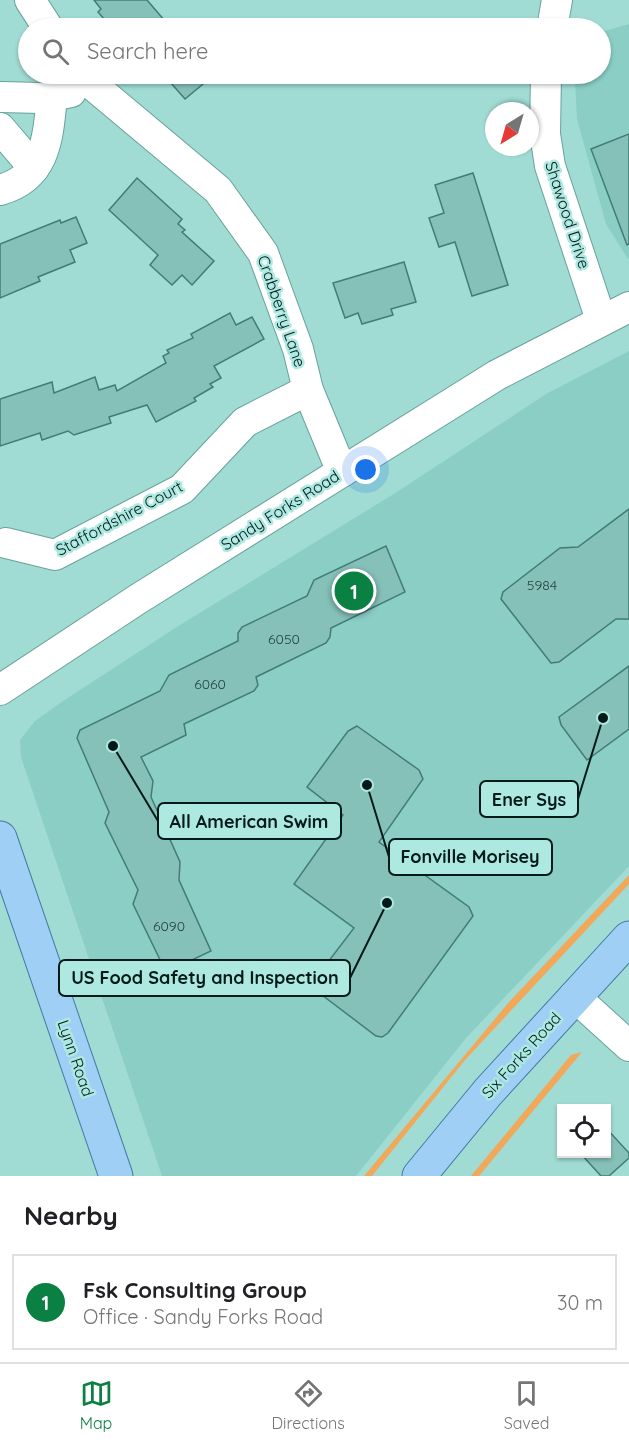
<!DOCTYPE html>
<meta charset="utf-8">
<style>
:root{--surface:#fff;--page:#f6f6f6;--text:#202124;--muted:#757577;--line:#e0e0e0;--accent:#0b8043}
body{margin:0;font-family:Quicksand,sans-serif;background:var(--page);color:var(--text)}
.controls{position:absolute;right:18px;bottom:18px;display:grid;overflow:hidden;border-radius:0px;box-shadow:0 2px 4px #0004}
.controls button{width:54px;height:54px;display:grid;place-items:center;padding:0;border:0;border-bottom:2px solid var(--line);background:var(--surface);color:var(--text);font:30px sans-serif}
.compass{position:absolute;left:485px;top:102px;width:54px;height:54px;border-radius:50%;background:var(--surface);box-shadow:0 2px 4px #0004;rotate:217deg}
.you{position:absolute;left:366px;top:470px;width:21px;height:21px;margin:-15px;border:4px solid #fff;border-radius:50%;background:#1a73e8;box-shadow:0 0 0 9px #1a73e833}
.badge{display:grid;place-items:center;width:39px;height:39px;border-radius:50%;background:var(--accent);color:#fff;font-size:20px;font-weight:700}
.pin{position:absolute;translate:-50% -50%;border:3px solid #fff;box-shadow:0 2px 6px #0006}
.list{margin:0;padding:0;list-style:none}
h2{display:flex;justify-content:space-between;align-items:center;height:78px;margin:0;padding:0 24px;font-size:26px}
h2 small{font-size:20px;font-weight:400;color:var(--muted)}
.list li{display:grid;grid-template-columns:39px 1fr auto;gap:18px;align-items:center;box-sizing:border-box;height:96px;margin:0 12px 12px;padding:0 12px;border:2px solid var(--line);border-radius:0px}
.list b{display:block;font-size:22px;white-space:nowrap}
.list p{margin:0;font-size:20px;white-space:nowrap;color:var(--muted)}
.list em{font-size:20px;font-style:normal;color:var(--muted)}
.icon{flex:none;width:33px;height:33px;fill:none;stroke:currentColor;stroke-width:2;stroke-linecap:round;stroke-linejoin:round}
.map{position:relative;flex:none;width:629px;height:1176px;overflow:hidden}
.search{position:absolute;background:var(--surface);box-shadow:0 2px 4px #0004;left:18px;right:18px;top:18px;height:66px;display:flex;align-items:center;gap:15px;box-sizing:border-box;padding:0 21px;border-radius:33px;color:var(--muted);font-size:22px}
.sheet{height:186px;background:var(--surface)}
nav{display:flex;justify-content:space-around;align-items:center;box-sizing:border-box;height:84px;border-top:2px solid var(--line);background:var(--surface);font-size:16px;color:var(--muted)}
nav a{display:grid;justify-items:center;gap:3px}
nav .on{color:var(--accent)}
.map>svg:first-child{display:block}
</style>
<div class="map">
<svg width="629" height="1176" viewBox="0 0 629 1176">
<rect width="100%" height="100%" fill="#a0dcd3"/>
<g fill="#8acec6">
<polygon points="629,24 629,258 628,259 606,224 577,119 575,79 575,74 600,74 601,32"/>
<polygon points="629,351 629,866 466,1038 356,1176 162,1176 21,757 20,740 35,721 63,701 180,625 397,492 546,394"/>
</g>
<g fill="#f1a85b">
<polygon points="629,875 629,884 465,1060 372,1176 364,1176 509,1002"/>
<polygon points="582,1052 479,1176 471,1176 571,1055"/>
</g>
<g fill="#86c1b9" stroke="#427c75" stroke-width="1.5">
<polygon points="94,0 147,0 171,28 112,28 98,12 101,9"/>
<polygon points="163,74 215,74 185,99"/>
<polygon points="629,134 629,244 627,245 591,149"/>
<polygon points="473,173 508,285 472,296 455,242 439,247 429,218 444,213 435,185"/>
<polygon points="137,178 182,219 178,224 185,230 182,232 214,261 192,285 182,275 172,285 150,265 158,255 109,210"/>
<polygon points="76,217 87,243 70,250 75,262 38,277 40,281 0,298 0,244 60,220 61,223"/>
<polygon points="404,262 416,302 391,309 393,315 362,324 358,313 345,318 333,283"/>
<polygon points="230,313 236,325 252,317 264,339 214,366 221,378 210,384 213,387 194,398 196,401 156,422 147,405 109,417 111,423 74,435 68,431 42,440 40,433 0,446 0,399 52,382 54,393 95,377 99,390 115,385 117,391 166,363 163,356 169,353 167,350 193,338 191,334"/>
<polygon points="629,509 629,619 616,619 559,662 551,663 501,599 503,592 560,548 578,547"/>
<polygon points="386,546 405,592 331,628 330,637 326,643 256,677 258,685 254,691 184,724 186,735 141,757 153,781 151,797 180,862 179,880 211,951 173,969 165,970 133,904 138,890 105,823 109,812 77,738 80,730 160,691 169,675 238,641 238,633 242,627 307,596 314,580"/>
<polygon points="629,666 629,729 587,760 561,725 559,717"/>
<polygon points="357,726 419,770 423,779 379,842 469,907 473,916 388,1033 382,1037 376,1036 314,989 315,979 354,928 294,884 343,815 307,787 348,731"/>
<polygon points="606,1128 629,1153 629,1158 609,1176 601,1176 581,1154 606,1154"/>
</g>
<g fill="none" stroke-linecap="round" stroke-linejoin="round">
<g stroke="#68a29a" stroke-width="32">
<g id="minor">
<polyline points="30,0 48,28"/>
<polyline points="552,28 557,0"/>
<polyline points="84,74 95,87 218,190 263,253 298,349 308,390 342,472"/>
<polyline points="546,74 545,134 550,166 601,320"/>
<polyline points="0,97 41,98 71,92"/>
<polyline points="0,128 34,168"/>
<path d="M0 190C47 177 48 136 52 96"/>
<polyline points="6,543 55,555 182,489 245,422 308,390"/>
<polyline points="0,690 138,599 497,375 629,307"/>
<polyline points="574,996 629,1046"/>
</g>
</g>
<g stroke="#407ba4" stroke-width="35">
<g id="major">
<polyline points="0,838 116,1176"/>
<polyline points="419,1176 488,1092 629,938"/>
</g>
</g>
<use href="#minor" stroke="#fff" stroke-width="30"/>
<use href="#major" stroke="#a0cff5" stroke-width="33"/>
</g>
<g text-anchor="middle" stroke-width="5" stroke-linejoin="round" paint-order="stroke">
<g font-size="14" fill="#244440">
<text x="542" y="590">5984</text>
<text x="284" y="644">6050</text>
<text x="210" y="689">6060</text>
<text x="169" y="931">6090</text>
</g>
<g font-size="16" fill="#031a18" stroke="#ade9e1">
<text transform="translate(568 215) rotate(72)" y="6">Shawood Drive</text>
<text transform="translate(282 311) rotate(71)" y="6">Crabberry Lane</text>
<text transform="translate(280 510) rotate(-32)" y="6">Sandy Forks Road</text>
<text transform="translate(119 518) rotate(-28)" y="6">Staffordshire Court</text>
<text transform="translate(521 1055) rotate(-48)" y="6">Six Forks Road</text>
<text transform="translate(76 1058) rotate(71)" y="6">Lynn Road</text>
</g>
</g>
<path fill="none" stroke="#031a18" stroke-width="2" d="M603 718L578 799M113 746L158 821M367 785L389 857M387 903L350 978"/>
<g fill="#031a18" stroke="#ade9e1" stroke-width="2">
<circle cx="603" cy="718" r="6"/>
<circle cx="113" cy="746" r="6"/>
<circle cx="367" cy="785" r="6"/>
<circle cx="387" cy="903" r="6"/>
</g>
<g fill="#ade9e1" stroke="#031a18" stroke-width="2">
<rect x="480" y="781" width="98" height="36" rx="6"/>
<rect x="158" y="803" width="183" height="36" rx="6"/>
<rect x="389" y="839" width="163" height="36" rx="6"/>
<rect x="59" y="960" width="291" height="36" rx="6"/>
</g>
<g font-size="18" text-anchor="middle" font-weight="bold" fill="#031a18">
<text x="529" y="806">Ener Sys</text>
<text x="249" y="828">All American Swim</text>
<text x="470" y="863">Fonville Morisey</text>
<text x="205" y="984">US Food Safety and Inspection</text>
</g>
</svg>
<div class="controls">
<button><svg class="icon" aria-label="locate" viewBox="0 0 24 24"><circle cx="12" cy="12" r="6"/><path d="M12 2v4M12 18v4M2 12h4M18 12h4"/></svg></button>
</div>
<svg class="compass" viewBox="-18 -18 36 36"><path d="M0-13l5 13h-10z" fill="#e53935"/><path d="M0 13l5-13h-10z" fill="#757577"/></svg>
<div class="you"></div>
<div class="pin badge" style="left:354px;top:591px">1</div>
<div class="search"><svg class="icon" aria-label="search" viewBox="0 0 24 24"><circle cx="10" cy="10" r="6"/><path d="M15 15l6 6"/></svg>Search here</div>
</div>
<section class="sheet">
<h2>Nearby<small></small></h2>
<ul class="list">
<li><span class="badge">1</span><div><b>Fsk Consulting Group</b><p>Office · Sandy Forks Road</p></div><em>30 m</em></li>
</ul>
</section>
<nav>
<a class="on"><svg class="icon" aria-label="map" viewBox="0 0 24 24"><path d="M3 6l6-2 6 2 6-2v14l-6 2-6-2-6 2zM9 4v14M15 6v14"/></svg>Map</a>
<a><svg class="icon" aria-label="directions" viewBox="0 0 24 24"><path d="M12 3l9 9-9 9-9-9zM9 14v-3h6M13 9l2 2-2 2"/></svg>Directions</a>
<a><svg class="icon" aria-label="saved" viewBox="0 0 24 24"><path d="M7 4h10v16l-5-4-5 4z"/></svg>Saved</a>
</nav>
